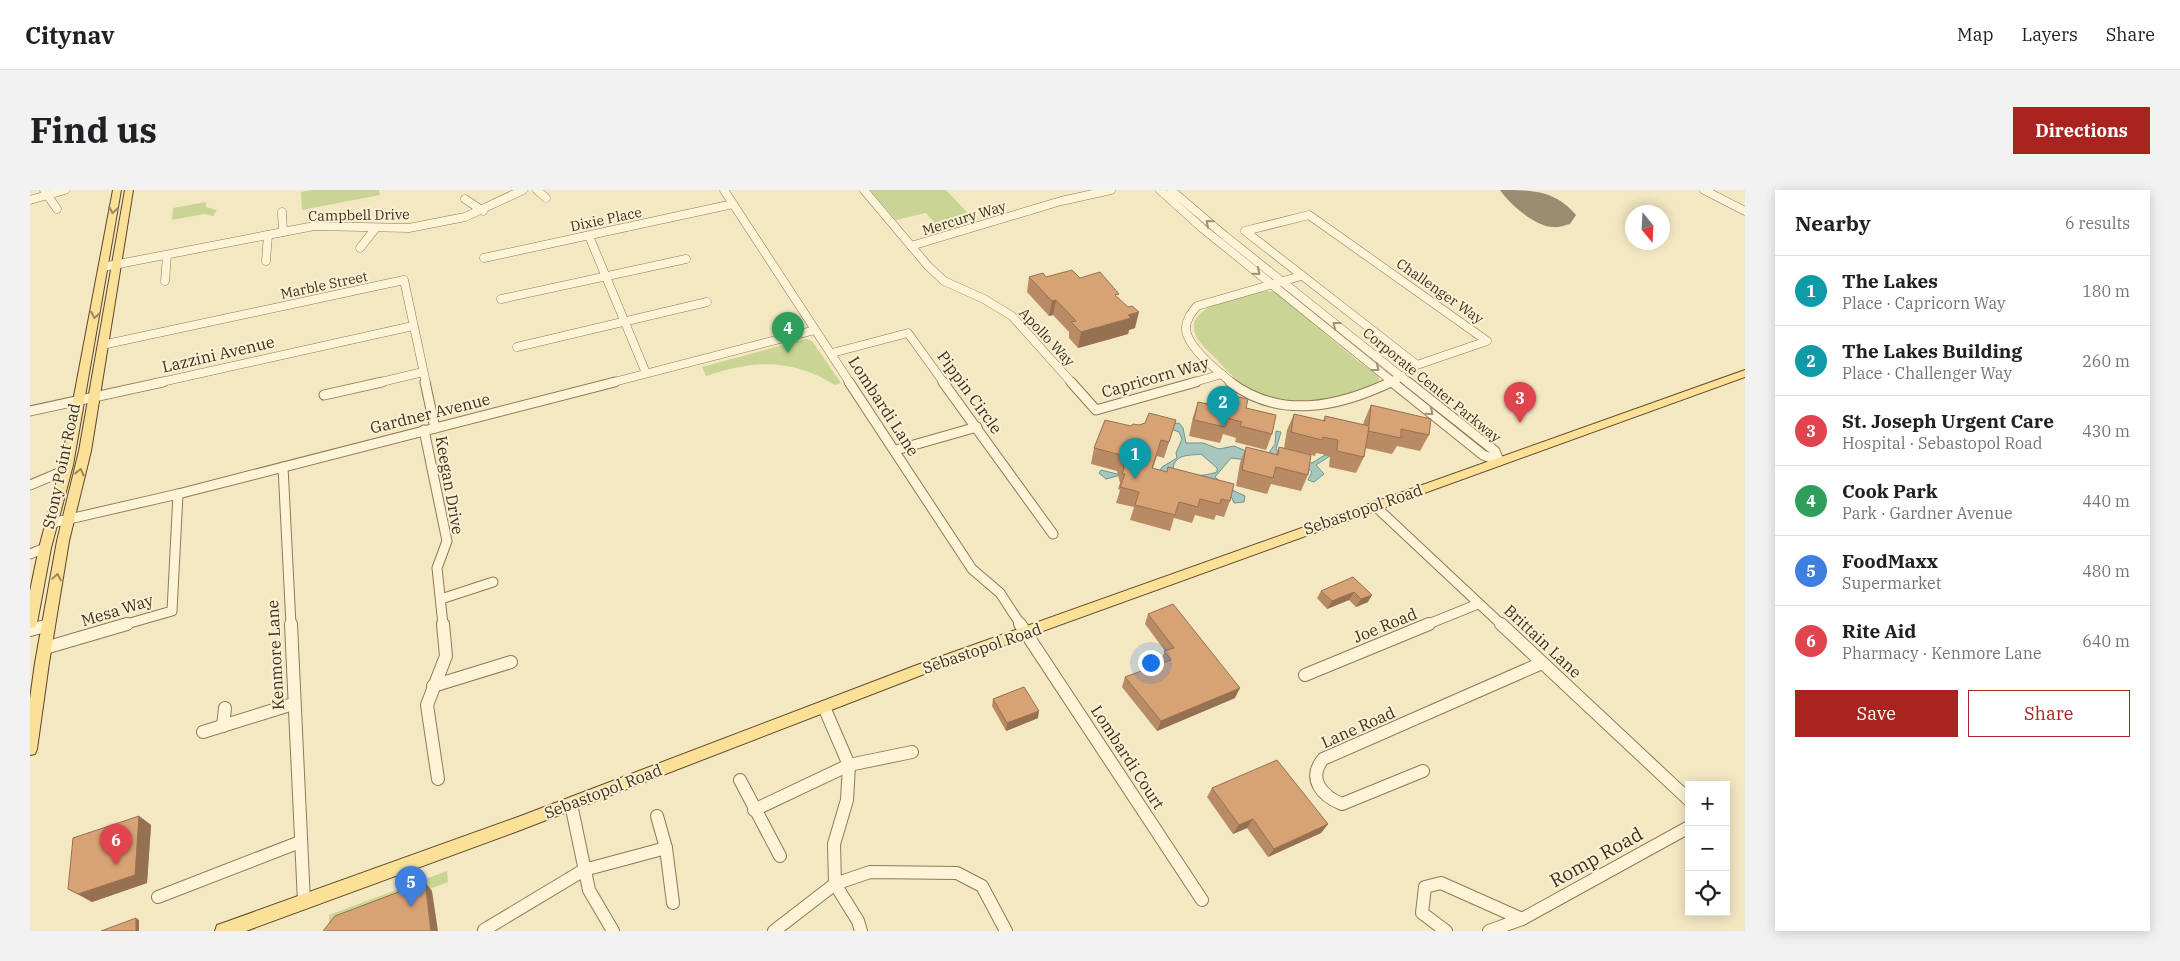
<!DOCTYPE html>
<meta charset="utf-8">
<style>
:root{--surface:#fff;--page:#f2f2f2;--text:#202124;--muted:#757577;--line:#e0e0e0;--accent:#a9241e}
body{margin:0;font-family:"IBM Plex Serif",serif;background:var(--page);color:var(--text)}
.controls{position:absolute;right:15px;bottom:15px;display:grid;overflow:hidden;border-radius:0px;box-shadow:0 2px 12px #0003}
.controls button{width:45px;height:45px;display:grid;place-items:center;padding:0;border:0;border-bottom:1px solid var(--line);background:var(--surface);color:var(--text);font:25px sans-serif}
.compass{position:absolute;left:1595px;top:15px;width:45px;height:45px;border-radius:50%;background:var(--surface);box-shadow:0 2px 12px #0003;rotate:162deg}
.you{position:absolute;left:1120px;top:472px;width:18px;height:18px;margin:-12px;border:4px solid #fff;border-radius:50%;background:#1a73e8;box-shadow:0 0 0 8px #1a73e833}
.badge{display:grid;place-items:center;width:32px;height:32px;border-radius:50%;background:var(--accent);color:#fff;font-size:16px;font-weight:700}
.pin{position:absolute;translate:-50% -41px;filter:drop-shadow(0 1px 2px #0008)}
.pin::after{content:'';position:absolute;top:26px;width:18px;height:15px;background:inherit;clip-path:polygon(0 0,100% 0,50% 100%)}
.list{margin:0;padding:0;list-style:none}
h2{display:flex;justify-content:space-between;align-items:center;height:65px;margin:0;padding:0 20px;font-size:21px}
h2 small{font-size:16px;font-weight:400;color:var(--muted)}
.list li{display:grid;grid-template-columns:32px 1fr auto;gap:15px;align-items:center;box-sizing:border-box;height:70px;padding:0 20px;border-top:1px solid var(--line)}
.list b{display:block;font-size:19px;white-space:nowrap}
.list p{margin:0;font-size:16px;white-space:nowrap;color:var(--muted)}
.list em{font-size:16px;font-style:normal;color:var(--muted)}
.actions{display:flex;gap:10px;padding:15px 20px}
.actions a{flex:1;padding:11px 0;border:1px solid var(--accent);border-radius:0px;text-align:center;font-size:18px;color:var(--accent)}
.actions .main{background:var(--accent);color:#fff}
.icon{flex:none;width:28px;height:28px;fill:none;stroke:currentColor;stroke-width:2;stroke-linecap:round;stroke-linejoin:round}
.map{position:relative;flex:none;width:1715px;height:741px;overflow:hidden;border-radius:0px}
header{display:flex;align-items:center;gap:30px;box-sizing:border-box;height:70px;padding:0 25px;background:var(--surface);border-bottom:1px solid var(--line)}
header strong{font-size:24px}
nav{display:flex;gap:28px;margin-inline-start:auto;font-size:18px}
.intro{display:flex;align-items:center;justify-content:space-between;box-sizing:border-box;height:120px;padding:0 30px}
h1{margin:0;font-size:35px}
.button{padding:12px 22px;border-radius:0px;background:var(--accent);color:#fff;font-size:18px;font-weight:700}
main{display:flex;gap:30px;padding:0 30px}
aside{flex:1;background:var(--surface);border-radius:0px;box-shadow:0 2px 12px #0003}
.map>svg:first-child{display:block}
</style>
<header>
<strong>Citynav</strong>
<nav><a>Map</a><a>Layers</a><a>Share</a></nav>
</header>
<div class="intro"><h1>Find us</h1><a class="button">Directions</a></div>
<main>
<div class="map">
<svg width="1715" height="741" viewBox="0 0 1715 741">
<rect width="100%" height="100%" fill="#f4e8c3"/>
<g fill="#c9d495">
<polygon points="282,0 349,0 350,5 272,20 271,2"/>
<polygon points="840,0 916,0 948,34 914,44 896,23 866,30"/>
<polygon points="176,12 176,17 187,20 183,26 174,24 142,30 143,18"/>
<path d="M1236 101 1245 102 1328 171 1349 186V191C1307 212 1256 221 1215 195 1201 187 1190 172 1178 161 1170 153 1159 141 1166 129 1176 111 1217 106 1236 101Z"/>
<path d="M776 149 782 151 811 193 805 195C761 168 724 170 676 186L672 177Z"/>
<polygon points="417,681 418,692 299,737 299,725"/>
</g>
<path fill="#a6c6be" stroke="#6b968e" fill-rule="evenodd" d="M1149 233 1153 238 1156 253H1173L1189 259 1204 256 1221 263 1238 264 1245 254 1246 241 1251 242 1246 259 1251 264 1282 273 1295 265 1300 266 1286 275 1294 284 1284 292 1278 290 1282 282 1276 277 1201 268 1185 287 1198 298 1215 306 1214 312 1204 313 1200 304 1094 284 1076 289 1069 283 1071 280 1087 284H1128L1132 277 1147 268 1146 263 1152 249 1149 242 1141 239 1142 234ZM1171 264 1187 278V282C1174 287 1154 287 1143 278 1146 263 1160 266 1171 264Z"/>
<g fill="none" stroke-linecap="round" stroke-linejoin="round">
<path fill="#9a8c70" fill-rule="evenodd" d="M1470 0C1502 0 1525 0 1546 25L1540 34C1535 35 1529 38 1524 37 1506 37 1480 15 1470 0Z"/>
<g stroke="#917957" stroke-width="9">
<g id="minor-far2">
<polyline points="14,0 27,19"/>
<polyline points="507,0 516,8"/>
<polyline points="694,0 820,193"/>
<polyline points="834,0 898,76 914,91 954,109 982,126 1042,193"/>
<polyline points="1130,0 1172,38 1364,193"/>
<polyline points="1141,0 1195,46 1379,193"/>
<polyline points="1674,0 1715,21"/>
<polyline points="435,9 453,21"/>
<polyline points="0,10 35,0"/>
<polyline points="252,22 253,42"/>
<polygon points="1279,25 1457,151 1387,175 1215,41"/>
<polyline points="559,46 616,183"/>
<polyline points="881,56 1031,11 1081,0"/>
<polyline points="330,58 345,39"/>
<polyline points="454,68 703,14"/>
<polyline points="236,71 238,45"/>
<polyline points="73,77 284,36 379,38 435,27 493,0"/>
<polyline points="135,91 137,65"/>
<polyline points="471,109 656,69"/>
<polyline points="72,155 374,90 396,193"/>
<polyline points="487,157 677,112"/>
<polyline points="802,163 878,143 914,193"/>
<polyline points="127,193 383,136"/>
<polyline points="347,193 393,182"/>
<polyline points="580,193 785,140"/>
<polyline points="1161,193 1192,184"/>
<path d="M1202 193C1189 182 1158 158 1156 140 1155 131 1161 123 1167 116L1271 86"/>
<polyline points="1359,193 1372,186"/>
</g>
</g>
<g stroke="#917957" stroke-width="11">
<g id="minor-far1">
<polyline points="395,192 405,238"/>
<polyline points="819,192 942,379 970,403 991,435"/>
<polyline points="913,192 1023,344"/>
<polyline points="1041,192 1066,220 1166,192"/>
<path d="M1200 192C1250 230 1308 217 1361 192"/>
<polyline points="1362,192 1453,265 1469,271"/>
<polyline points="1378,192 1465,261 1469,271"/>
<polyline points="294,205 352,192"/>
<polyline points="0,221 133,192"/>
<polyline points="394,240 417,351 407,378 413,435"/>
<polyline points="866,260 947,237"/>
<polyline points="253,277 261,435"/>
<polyline points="0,295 36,280"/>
<polyline points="1345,316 1472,435"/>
<polyline points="22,333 148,304 585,192"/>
<polyline points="0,364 15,358"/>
<polyline points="411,409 463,392"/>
<polyline points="93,435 142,421 148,304"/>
<polyline points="1396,435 1448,414"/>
</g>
</g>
<g stroke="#917957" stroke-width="14">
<g id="minor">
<polyline points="261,434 274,712"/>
<polyline points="990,434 1172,710"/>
<polyline points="1471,434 1659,610"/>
<polyline points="0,440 19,435"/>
<polyline points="15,458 97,434"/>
<polyline points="1275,485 1399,434"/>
<polyline points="403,496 481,472"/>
<polyline points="794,517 819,575 817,610 804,654 805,694 828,731 831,741"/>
<polyline points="193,536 195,518"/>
<polyline points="173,542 263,514"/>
<path d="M1393 581 1312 614C1292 606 1277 589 1293 569L1512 473"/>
<polyline points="408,589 397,515 416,466 413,434"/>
<polyline points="710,590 750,666"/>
<polyline points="541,614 559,700 583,741"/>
<polyline points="724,620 819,575 882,562"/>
<polyline points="627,626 636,658 643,713"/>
<polyline points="128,707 270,652"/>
<polyline points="1492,729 1659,637"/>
<polyline points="454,740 554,680 636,658"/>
<polyline points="744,741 805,694 840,682 927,683 952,696 976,741"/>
<polyline points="1416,741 1392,723 1395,697 1411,693 1492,729 1459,741"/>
</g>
</g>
<g stroke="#5f462b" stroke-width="2">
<g id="major">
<polygon points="83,0 91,0 43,275 21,358 7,433 5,437 0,438 0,401 9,358 31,275"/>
<polygon points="95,0 103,0 61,261 39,351 19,473 7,559 5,564 0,565 0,509 5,473 27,351 49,261"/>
<polygon points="1715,180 1715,187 897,483 488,641 216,741 185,741 187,735 193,733 488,627 887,475"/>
</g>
</g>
<use href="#minor-far2" stroke="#fdf4d8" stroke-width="8"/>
<use href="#minor-far1" stroke="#fdf4d8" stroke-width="9"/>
<use href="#minor" stroke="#fdf4d8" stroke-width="12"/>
<use href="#major" fill="#fbe197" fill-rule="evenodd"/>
</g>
<g fill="#b98b64">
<polygon points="999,87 1050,88 1088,108 1105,138 1099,140 1098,144 1048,158 1039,148 1039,142 1023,125 1019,126 997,102"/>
<polygon points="1168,212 1183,215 1216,218 1242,244 1236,260 1205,252 1206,248 1193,244 1190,253 1159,246 1163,227"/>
<polygon points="1341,215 1399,245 1390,261 1367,256 1362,264 1335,258 1334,267 1326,283 1299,277 1300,266 1286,263 1285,266 1254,258 1257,240 1264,224 1293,231 1295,226 1333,235 1334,231"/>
<polygon points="1146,230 1134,268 1127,266 1123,278 1200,311 1194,327 1186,325 1184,330 1165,325 1162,333 1144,328 1140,341 1100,330 1104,317 1086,313 1090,300 1088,299 1090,293 1087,281 1061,274 1064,258 1101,236"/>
<polygon points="1216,257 1246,264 1249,257 1278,285 1271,301 1241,294 1237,304 1206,296 1210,273"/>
<polygon points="1323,387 1338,412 1326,417 1319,410 1297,419 1287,408 1291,401"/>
<polygon points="1118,424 1205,508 1127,541 1092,497 1095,487 1132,473 1130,471 1135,461 1115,434"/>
<polygon points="963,509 1008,528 976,541 962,516"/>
<polygon points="1182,598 1298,634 1291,643 1238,667 1217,638 1203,644 1177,607"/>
<polygon points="109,626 121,635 117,693 62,712 38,699"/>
</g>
<g fill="#967151">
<polygon points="1026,110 1023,125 1019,126 1022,111"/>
<polygon points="1109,122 1105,138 1099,140 1098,144 1048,158 1051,142 1098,125"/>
<polygon points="1324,402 1319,410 1297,419 1302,411"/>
<polygon points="1342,405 1338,412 1326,417 1331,409"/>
<polygon points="1210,498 1205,508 1127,541 1131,531"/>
<polygon points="1009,521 1008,528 976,541 977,533"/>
<polygon points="109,626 121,635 117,693 62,712 48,704"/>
<polygon points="1223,629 1217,638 1203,644 1209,635"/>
<polygon points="1298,634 1291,643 1238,667 1244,659"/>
<polygon points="395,692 402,701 408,741 401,741"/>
<polygon points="106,728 109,730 109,741 106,741"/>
</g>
<g fill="#d7a274" stroke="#967151">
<polygon points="1042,80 1050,88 1070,82 1089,104 1085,105 1098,117 1102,116 1109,122 1098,125 1101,128 1051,142 1041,132 1046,131 1026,110 1022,111 999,87 1013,83 1016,87"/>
<polygon points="1187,202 1218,209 1216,218 1246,225 1242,244 1210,236 1212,232 1197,228 1195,237 1164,230 1168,212 1183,215"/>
<polygon points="1341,215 1401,229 1399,245 1371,239 1371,248 1338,241 1339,237 1334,267 1307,261 1308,250 1293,247 1292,250 1261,242 1264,224 1295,231 1295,226 1339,236"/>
<polygon points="1119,223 1146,230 1139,252 1131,250 1122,278 1137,282 1138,277 1204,294 1200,311 1191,309 1190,314 1170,309 1168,317 1149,312 1145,325 1105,315 1109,302 1090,297 1095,284 1092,284 1094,278 1091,265 1064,258 1075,230 1101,236 1103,234 1109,235 1115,233"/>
<polygon points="1216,257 1248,265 1249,257 1281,265 1278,285 1246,277 1243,288 1212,280"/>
<polygon points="1323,387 1342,405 1331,409 1324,402 1302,411 1291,401"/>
<polygon points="1143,414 1210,498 1131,531 1095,487 1141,470 1134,461 1144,458 1118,424"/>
<polygon points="994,497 1009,521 977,533 963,509"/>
<polygon points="1247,570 1298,634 1244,659 1223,629 1209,635 1182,598"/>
<polygon points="109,626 105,685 48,704 38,699 43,648"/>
<polygon points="395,692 401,741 293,741 305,726"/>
<polygon points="106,728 106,741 71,741"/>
</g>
<defs><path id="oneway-chevron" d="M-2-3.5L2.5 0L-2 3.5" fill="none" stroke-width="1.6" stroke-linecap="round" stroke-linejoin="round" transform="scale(1.25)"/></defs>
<g stroke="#9d885a">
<use href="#oneway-chevron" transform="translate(83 20) rotate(100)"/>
<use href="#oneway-chevron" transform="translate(65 125) rotate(100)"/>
<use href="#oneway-chevron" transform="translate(50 282) rotate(-76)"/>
<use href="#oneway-chevron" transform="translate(27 387) rotate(-80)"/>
</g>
<g stroke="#9e927a">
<use href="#oneway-chevron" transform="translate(1179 33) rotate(-140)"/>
<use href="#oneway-chevron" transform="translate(1227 82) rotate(40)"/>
<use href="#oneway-chevron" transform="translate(1306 135) rotate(-142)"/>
<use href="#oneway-chevron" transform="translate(1346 178) rotate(38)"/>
<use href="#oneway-chevron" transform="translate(1400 222) rotate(39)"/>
</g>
<g text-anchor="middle" stroke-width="4" stroke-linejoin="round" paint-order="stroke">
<g font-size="14" fill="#3f2f1d" stroke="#faf1d4">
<text transform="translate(329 25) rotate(-1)" y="5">Campbell Drive</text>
<text transform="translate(934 28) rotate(-17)" y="5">Mercury Way</text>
<text transform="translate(576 29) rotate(-12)" y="5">Dixie Place</text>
<text transform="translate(294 95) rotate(-12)" y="5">Marble Street</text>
<text transform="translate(1410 101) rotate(35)" y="5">Challenger Way</text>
<text transform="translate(1017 147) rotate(47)" y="5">Apollo Way</text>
<text transform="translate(1402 195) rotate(39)" y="5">Corporate Center Parkway</text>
</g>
<g font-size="16" fill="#3f2f1d" stroke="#faf1d4">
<text transform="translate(188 164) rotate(-13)" y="6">Lazzini Avenue</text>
<text transform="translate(1125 187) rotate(-16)" y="6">Capricorn Way</text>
<text transform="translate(940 202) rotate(54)" y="6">Pippin Circle</text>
<text transform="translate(854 216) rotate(57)" y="6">Lombardi Lane</text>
<text transform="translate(400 223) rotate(-14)" y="6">Gardner Avenue</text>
<text transform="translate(31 276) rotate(-78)" y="6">Stony Point Road</text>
<text transform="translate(420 295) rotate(80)" y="6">Keegan Drive</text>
<text transform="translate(1333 319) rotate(-19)" y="6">Sebastopol Road</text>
<text transform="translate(87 420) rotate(-17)" y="6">Mesa Way</text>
<text transform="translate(1355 435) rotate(-22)" y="6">Joe Road</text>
<text transform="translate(1513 451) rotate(43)" y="6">Brittain Lane</text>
<text transform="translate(952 458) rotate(-19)" y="6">Sebastopol Road</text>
<text transform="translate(245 465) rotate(-93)" y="6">Kenmore Lane</text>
<text transform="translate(1328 537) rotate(-24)" y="6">Lane Road</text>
<text transform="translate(1098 567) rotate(57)" y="6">Lombardi Court</text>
<text transform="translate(573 601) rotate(-21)" y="6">Sebastopol Road</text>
</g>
<g font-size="19" fill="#3f2f1d" stroke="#faf1d4">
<text transform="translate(1566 667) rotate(-29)" y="7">Romp Road</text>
</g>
</g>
</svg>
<div class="controls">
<button>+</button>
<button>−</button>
<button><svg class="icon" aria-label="locate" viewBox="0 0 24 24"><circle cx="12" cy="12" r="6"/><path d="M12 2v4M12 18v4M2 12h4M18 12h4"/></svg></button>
</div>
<svg class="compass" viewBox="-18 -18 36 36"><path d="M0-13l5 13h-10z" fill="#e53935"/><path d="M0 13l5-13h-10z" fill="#757577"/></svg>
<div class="you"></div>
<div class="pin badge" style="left:1105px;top:289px;background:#0f9aa8">1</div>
<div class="pin badge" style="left:1193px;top:237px;background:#0f9aa8">2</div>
<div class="pin badge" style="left:1490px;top:233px;background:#e0444e">3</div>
<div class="pin badge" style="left:758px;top:163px;background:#2e9e5b">4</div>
<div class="pin badge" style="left:381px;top:717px;background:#3f7fe0">5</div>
<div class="pin badge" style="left:86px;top:675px;background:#e0444e">6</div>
</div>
<aside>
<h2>Nearby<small>6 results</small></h2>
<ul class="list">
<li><span class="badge" style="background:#0f9aa8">1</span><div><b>The Lakes</b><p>Place · Capricorn Way</p></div><em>180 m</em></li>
<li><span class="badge" style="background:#0f9aa8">2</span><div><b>The Lakes Building</b><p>Place · Challenger Way</p></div><em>260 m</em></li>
<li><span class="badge" style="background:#e0444e">3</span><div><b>St. Joseph Urgent Care</b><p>Hospital · Sebastopol Road</p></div><em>430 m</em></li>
<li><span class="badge" style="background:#2e9e5b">4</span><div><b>Cook Park</b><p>Park · Gardner Avenue</p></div><em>440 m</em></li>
<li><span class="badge" style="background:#3f7fe0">5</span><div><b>FoodMaxx</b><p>Supermarket</p></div><em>480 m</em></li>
<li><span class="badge" style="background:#e0444e">6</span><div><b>Rite Aid</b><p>Pharmacy · Kenmore Lane</p></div><em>640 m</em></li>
</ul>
<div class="actions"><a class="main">Save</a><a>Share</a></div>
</aside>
</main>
